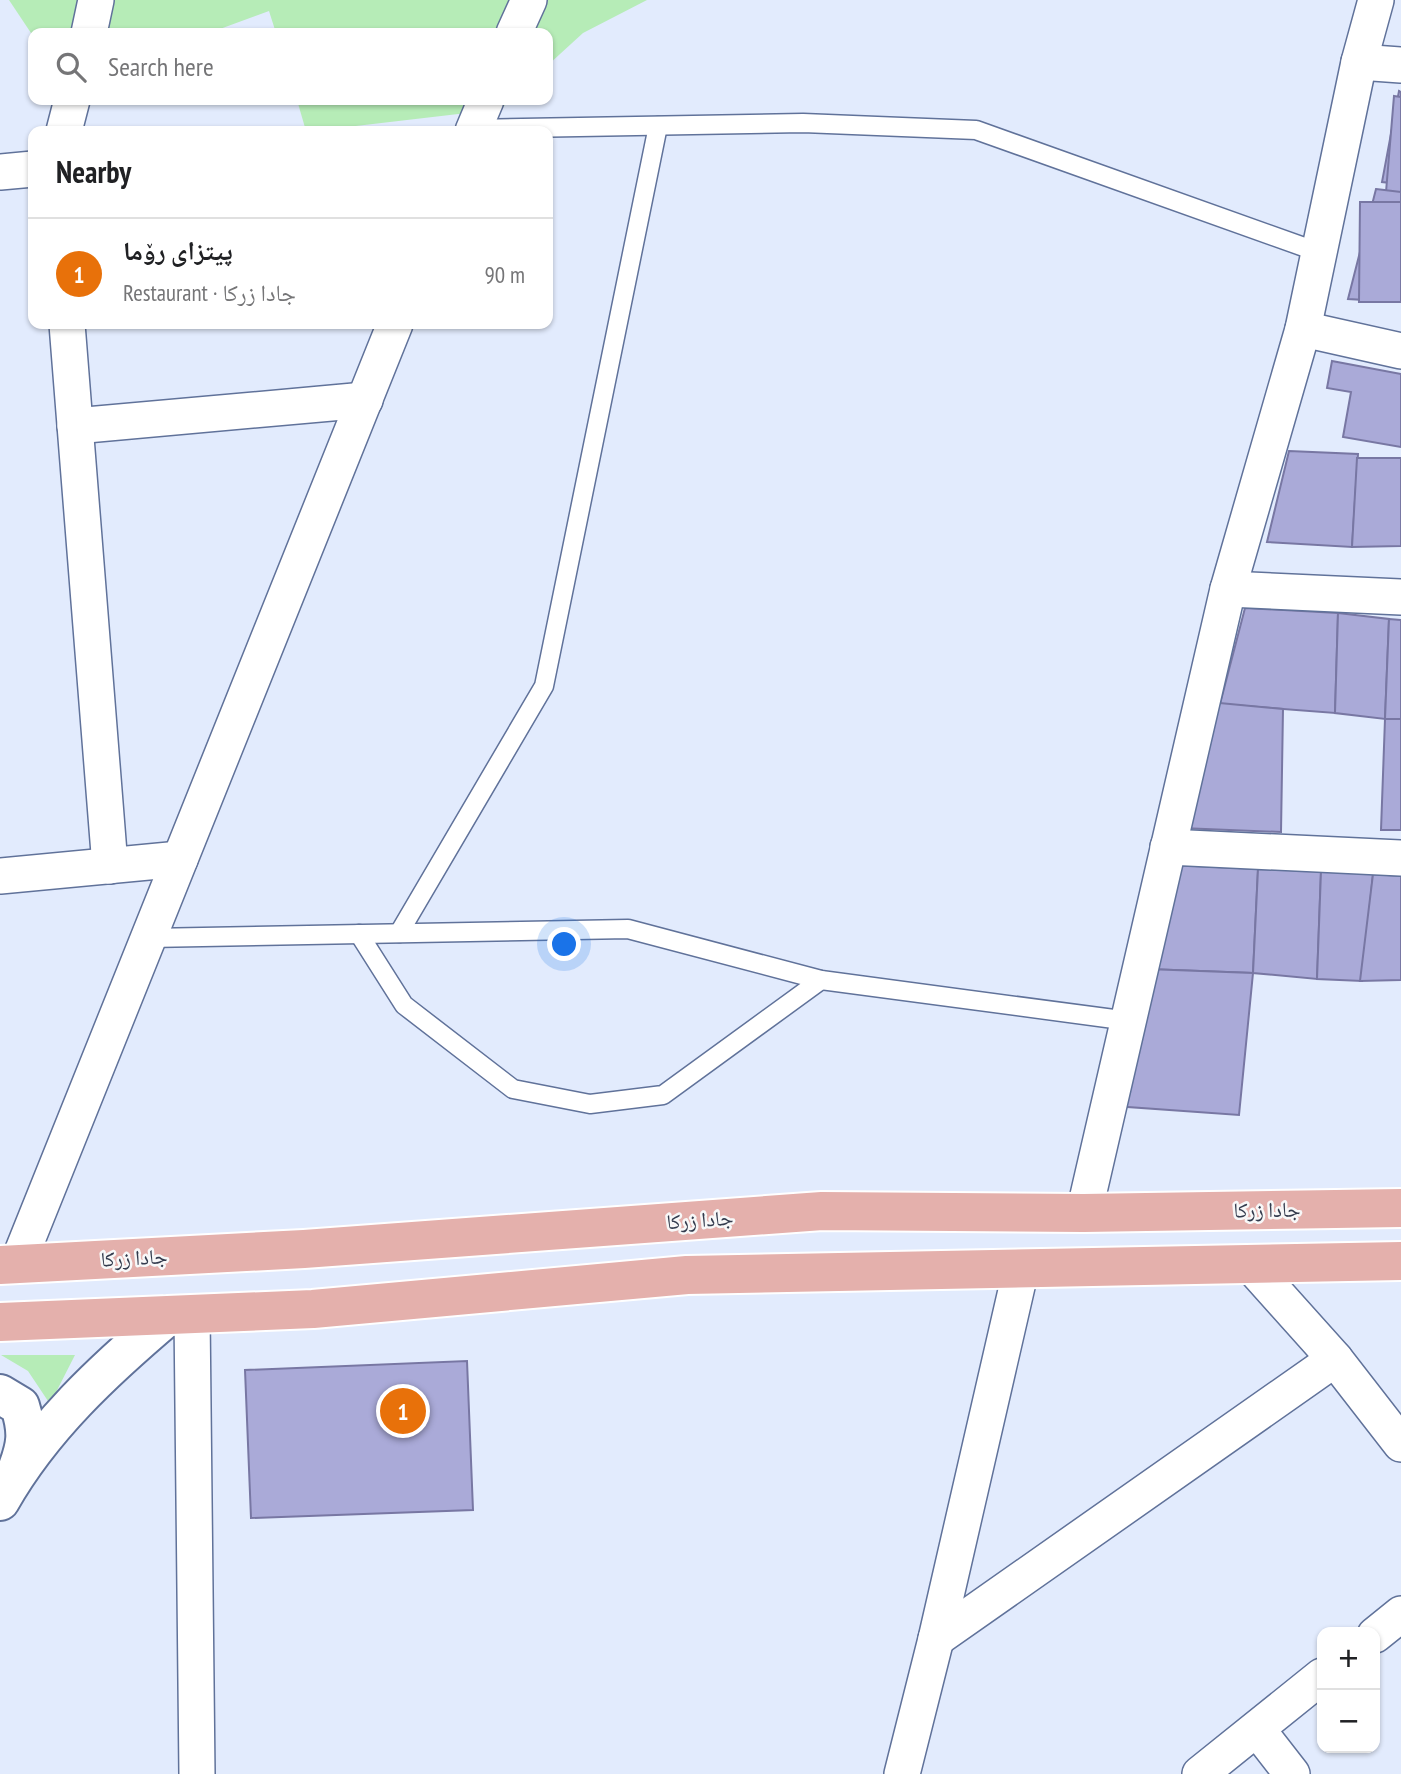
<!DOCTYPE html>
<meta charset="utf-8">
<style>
:root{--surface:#fff;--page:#f2f2f2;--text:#202124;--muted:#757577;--line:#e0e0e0;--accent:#0b8043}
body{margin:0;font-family:"PT Sans Narrow","Noto Naskh Arabic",sans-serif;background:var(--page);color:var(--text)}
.controls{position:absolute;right:21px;bottom:21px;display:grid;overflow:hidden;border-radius:14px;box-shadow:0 2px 5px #0004}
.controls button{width:63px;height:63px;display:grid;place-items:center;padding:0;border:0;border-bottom:2px solid var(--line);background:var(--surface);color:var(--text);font:35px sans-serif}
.you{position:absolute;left:565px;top:945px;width:24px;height:24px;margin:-18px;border:5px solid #fff;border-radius:50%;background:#1a73e8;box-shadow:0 0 0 10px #1a73e833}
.badge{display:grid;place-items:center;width:46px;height:46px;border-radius:50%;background:var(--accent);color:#fff;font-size:23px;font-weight:700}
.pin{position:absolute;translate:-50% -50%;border:4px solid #fff;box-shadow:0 2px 7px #0006}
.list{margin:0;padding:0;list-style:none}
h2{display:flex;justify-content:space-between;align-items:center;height:91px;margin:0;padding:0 28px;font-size:30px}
h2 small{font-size:23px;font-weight:400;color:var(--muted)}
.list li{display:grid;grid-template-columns:46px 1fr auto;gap:21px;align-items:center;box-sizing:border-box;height:112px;padding:0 28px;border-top:2px solid var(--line)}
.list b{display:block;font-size:26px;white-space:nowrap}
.list p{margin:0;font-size:23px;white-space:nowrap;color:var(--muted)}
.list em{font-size:23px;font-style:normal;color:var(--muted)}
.icon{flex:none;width:38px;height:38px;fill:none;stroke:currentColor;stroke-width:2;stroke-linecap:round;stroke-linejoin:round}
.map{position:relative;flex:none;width:1401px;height:1774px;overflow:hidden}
.search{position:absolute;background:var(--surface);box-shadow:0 2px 5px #0004;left:28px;top:28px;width:525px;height:77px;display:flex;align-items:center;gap:18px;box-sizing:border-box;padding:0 24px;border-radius:14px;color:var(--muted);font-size:26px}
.panel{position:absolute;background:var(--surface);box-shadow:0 2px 5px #0004;left:28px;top:126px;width:525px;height:203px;border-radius:14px}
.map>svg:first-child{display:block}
</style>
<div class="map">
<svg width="1401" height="1774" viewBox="0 0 1401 1774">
<rect width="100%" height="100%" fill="#e2ebfd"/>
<g fill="#b6ecb7">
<polygon points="9,0 647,0 583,33 548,65 548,33 276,33 269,11 209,33 33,33 33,36"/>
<polygon points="297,100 510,100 501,109 313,131 306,131"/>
<polygon points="1,1355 75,1355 50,1404 28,1371"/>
</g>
<g fill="#aaaad8" stroke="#7877a3" stroke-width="2">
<polygon points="1399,91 1401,92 1401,184 1382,182"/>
<polygon points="1394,96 1401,97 1401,193 1386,192"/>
<polygon points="1376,189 1401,192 1401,302 1348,299"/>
<polygon points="1360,202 1401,202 1401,302 1359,302"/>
<polygon points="1332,361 1401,374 1401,447 1343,437 1351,392 1327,388"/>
<polygon points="1289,451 1358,454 1352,547 1267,542"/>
<polygon points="1357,458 1401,458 1401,546 1352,547"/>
<polygon points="1245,608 1338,613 1335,713 1220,704"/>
<polygon points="1338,613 1389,619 1385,719 1335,713"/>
<polygon points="1389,619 1401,620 1401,719 1385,719"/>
<polygon points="1209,702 1283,709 1281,832 1181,828"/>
<polygon points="1385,719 1401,719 1401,830 1381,830"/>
<polygon points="1174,865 1258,869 1253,973 1147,969"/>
<polygon points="1258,869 1321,871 1317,979 1253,973"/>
<polygon points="1321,871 1373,874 1362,981 1317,979"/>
<polygon points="1373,874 1401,876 1401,980 1360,981"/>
<polygon points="1147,969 1253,973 1239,1115 1114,1106"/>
<polygon points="467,1361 473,1510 251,1518 245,1370"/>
</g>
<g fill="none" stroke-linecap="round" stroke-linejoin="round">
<g stroke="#60729a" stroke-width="21">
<g id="lane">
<polyline points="473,129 803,123 976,130 1318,252"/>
<polyline points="399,933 544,686 658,126"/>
<polyline points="359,934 404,1005 513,1089 590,1104 663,1095 821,980"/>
<polyline points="149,938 628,929 821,980 1129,1021"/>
</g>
</g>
<g stroke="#60729a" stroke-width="38">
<g id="street">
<polyline points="89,33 96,0"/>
<polyline points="514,33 529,0"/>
<polyline points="1359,62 1401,65"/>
<polyline points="64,131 72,100"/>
<polyline points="473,131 486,100"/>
<polyline points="0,172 33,169"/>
<polyline points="67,324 110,866"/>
<polyline points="1303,329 1401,351"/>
<polyline points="75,426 365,400"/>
<polyline points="1228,589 1401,597"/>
<polyline points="1168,847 1401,858"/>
<polyline points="0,876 180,859"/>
<polyline points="1084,1213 1228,589 1303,329 1359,62 1376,0"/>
<polyline points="1249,1263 1335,1359 1401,1444"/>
<polyline points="17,1265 395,324"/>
<polyline points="192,1314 197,1774"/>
<polyline points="1375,1635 1401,1614"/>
<polyline points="936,1639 1335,1359"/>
<polyline points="1257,1729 1292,1774"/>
<polyline points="902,1774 936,1639 1021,1269"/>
<polyline points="1200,1774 1322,1676"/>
</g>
</g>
<g stroke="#60729a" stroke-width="42">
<g id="secondary">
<path d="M0 1394 20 1406C28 1432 27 1444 17 1470"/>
<path d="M0 1501C42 1427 104 1370 169 1315"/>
</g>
</g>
<g stroke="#fff" stroke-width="42">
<g id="primary">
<polyline points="0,1265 304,1249 822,1211 1084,1213 1401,1208"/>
<polyline points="0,1322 313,1309 687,1275 1401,1261"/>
</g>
</g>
<use href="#lane" stroke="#fff" stroke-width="18"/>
<use href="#street" stroke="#fff" stroke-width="35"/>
<use href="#secondary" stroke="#fff" stroke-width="38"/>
<use href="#primary" stroke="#e4b0ac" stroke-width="38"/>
</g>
<g text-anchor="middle" stroke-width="5" stroke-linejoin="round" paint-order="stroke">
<g font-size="21" fill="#333b4d" stroke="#f8f8f8">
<text transform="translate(1267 1210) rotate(-1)" y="7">جادا زرکا</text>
<text transform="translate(700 1220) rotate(-4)" y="7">جادا زرکا</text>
<text transform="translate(134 1258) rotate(-3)" y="7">جادا زرکا</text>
</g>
</g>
</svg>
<div class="controls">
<button>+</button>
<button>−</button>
</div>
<div class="you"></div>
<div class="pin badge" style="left:403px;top:1411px;background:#e8710a">1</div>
<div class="search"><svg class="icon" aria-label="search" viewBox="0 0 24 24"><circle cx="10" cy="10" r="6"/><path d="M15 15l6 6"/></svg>Search here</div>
<section class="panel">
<h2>Nearby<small></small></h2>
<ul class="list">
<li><span class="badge" style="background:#e8710a">1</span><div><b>پیتزای رۆما</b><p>Restaurant · جادا زرکا</p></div><em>90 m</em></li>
</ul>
</section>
</div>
